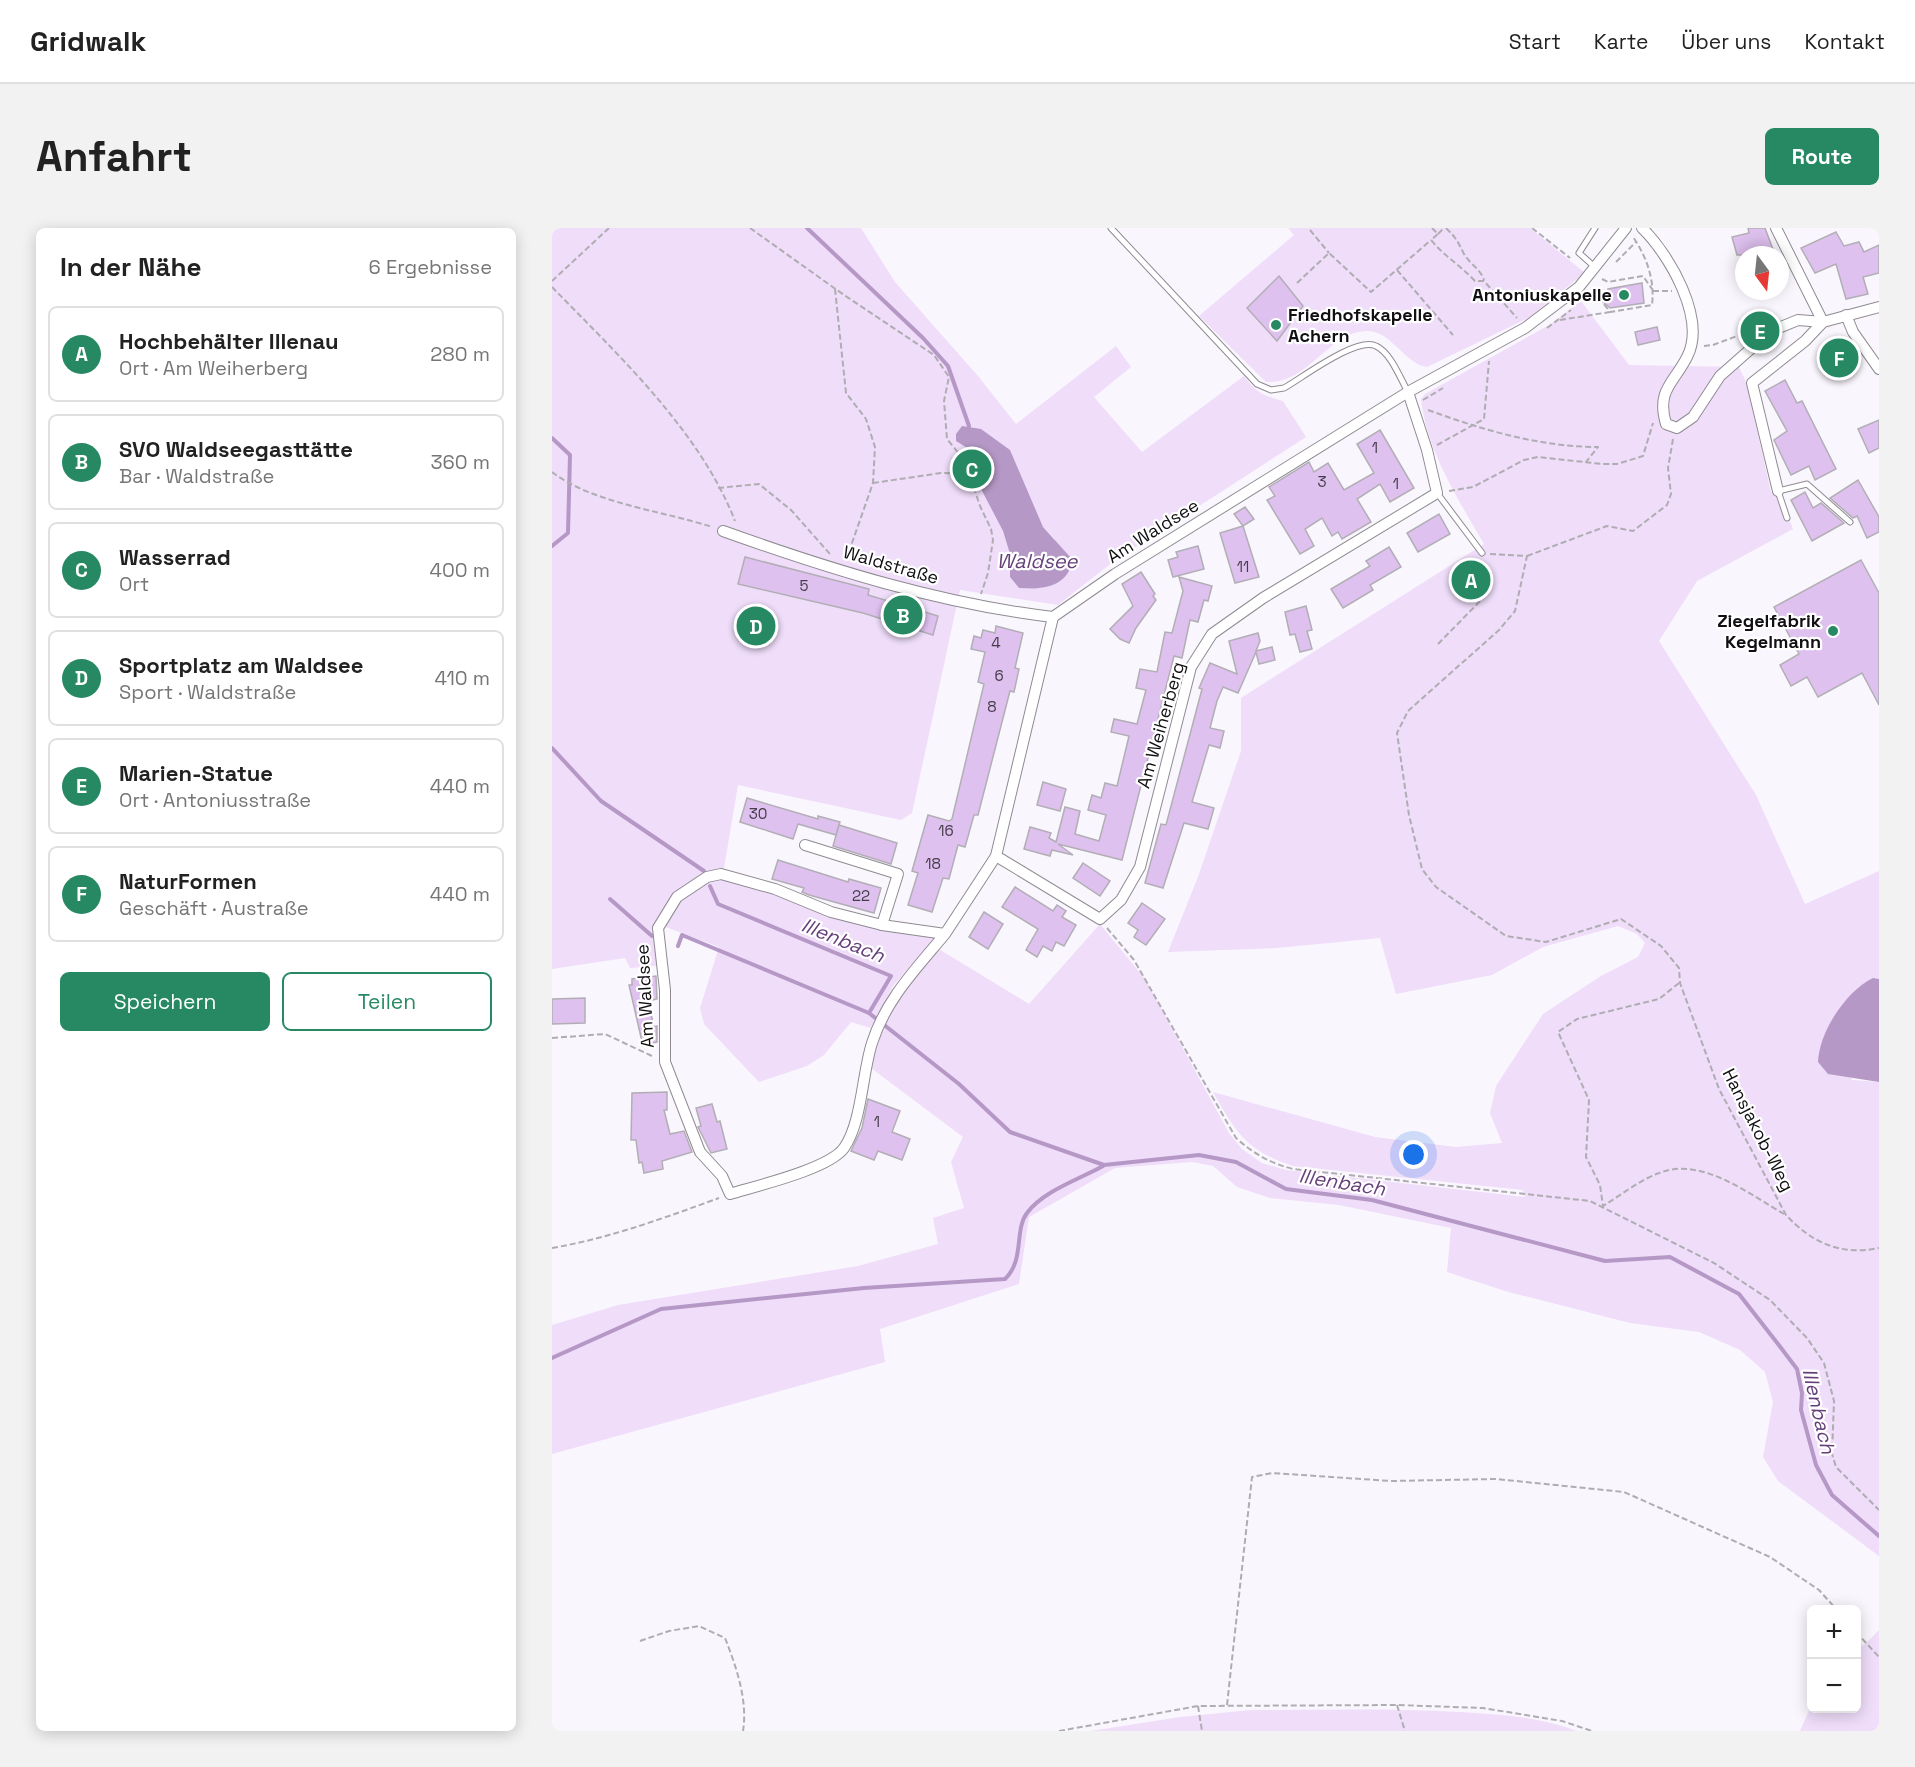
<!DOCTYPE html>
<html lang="de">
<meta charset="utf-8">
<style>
:root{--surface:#fff;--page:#f2f2f2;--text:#222;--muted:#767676;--line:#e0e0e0;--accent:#268964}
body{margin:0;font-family:"Space Grotesk",sans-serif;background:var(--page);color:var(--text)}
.controls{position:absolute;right:18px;bottom:18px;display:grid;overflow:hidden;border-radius:9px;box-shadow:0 3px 15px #0003}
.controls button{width:54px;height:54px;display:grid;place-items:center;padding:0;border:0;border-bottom:2px solid var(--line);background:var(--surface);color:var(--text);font:30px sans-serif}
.compass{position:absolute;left:1183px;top:18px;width:54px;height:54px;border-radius:50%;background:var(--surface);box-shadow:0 3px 15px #0003;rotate:165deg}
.you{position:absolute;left:862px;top:927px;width:21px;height:21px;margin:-15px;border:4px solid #fff;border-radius:50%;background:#1a73e8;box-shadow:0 0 0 9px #1a73e833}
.badge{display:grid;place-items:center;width:39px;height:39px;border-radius:50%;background:var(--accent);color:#fff;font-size:20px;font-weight:700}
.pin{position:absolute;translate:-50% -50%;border:3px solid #fff;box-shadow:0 2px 6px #0006}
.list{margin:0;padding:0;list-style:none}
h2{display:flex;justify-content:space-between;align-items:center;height:78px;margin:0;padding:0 24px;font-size:26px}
h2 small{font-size:20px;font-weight:400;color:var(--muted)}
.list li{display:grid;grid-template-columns:39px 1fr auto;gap:18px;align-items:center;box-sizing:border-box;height:96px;margin:0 12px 12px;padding:0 12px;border:2px solid var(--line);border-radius:9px}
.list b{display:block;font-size:22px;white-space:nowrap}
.list p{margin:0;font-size:20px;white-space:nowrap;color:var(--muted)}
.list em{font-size:20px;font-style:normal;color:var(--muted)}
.actions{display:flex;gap:12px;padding:18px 24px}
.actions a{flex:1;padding:14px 0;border:2px solid var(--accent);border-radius:9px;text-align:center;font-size:21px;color:var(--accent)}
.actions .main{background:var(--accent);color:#fff}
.map{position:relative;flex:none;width:1327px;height:1503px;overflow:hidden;border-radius:9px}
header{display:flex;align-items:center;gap:36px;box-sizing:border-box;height:84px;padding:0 30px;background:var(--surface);border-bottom:2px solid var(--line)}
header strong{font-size:28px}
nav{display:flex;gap:33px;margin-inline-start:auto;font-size:21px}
.intro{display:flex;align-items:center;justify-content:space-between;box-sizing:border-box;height:144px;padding:0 36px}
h1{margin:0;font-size:42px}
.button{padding:15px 27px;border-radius:9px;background:var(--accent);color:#fff;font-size:21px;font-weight:700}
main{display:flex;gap:36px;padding:0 36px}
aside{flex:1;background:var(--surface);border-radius:9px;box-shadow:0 3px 15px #0003}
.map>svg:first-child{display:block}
</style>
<header>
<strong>Gridwalk</strong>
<nav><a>Start</a><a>Karte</a><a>Über uns</a><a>Kontakt</a></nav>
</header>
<div class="intro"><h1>Anfahrt</h1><a class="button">Route</a></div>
<main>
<aside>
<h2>In der Nähe<small>6 Ergebnisse</small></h2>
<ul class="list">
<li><span class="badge">A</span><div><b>Hochbehälter Illenau</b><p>Ort · Am Weiherberg</p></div><em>280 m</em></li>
<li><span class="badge">B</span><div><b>SVO Waldseegasttätte</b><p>Bar · Waldstraße</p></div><em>360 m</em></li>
<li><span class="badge">C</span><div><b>Wasserrad</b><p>Ort</p></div><em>400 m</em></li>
<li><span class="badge">D</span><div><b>Sportplatz am Waldsee</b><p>Sport · Waldstraße</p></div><em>410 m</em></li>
<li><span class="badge">E</span><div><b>Marien-Statue</b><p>Ort · Antoniusstraße</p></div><em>440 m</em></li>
<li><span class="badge">F</span><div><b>NaturFormen</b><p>Geschäft · Austraße</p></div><em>440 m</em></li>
</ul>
<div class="actions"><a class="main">Speichern</a><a>Teilen</a></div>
</aside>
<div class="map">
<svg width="1327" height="1503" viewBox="0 0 1327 1503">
<rect width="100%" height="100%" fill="#faf6fd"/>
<g fill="#efddfa" fill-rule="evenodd">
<path d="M0 0H309L343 54 426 148 464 196 564 118 579 139 542 169 590 224 692 148C703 164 712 168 731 173L754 209 562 333 506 377 408 362 360 585 349 592 186 557 170 652 191 655 278 688 384 708 341 758 319 800 299 794 272 827 255 838 207 854 152 796 148 780 167 719 111 698 114 737 78 740 73 730 0 741ZM422 223 477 270 491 299 503 311 479 361 467 360 458 349V326L451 303 429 261 428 240Z"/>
<path d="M736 0H978L1033 45 976 90 875 139C851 135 839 101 813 103 776 105 755 157 714 154L647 88 742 7Z"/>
<path d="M1029 73 1077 137 1187 139 1194 154 1219 264 1226 263 1241 301 1145 353 1107 413 1204 567 1253 676 1327 643V751L1321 750 1279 793 1300 852 1327 854V1328L1226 1253 1211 1229 1221 1174 1213 1144 1188 1122 1147 1104 1078 1095 953 1063 895 1044 899 1000 787 977 718 970 685 959 661 938 640 934 563 940 477 989 467 1056 328 1101 333 1134 0 1226V1097L66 1077 306 1038 386 1016 381 990 412 980 399 934 411 909 319 840 335 783 385 720 477 776 548 696 593 751 677 905 690 921 710 935 734 942 973 969 971 962 741 938C695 923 684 905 661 864L823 909 904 919 950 915 938 885 944 858 991 786 1049 748 1086 729 1093 715 1085 706 1066 698 991 719 940 747 844 766 828 710 725 720 616 724 646 649 689 523V470L932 316C906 271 875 223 869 171L873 166 999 96Z"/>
<polygon points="1327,1402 1327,1503 1248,1503 1259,1478 1260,1480 1304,1480 1305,1412 1311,1418"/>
<path d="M699 1482C768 1482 838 1480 907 1484 946 1486 988 1489 1025 1503H539L628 1489Z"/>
</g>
<g fill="#b598c5">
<path d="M410 198 429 201 458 222 491 299 520 331C518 359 489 362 467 360L458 349V326L451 303 429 261 428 240 422 224 404 213V206Z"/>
<path d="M1321 750 1327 751V854L1276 846 1266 834C1267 804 1294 763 1321 750Z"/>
</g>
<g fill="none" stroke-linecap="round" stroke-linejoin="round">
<g stroke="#b598c5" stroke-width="4">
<polyline points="255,0 371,110 396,138 417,198"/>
<polyline points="0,210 18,227 16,305 0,318"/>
<polyline points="0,520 49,573 152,643"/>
<polyline points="158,658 166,676 339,748 317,785 407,856 458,904 552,937 647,927 684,934 734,961 820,972 1053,1033 1118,1029 1187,1066 1226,1116 1245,1141 1250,1165 1249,1182 1264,1237 1280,1267 1327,1308"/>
<polyline points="58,671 100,708"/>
<polyline points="126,718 130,707 317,785"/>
<path d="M0 1130 109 1081 312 1060 453 1051C473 1032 462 1002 475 985 491 963 528 951 551 938"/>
</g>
</g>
<g fill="#dfc1ef" stroke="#b2aeb5" stroke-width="1.5">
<polygon points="1196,0 1213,0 1223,27 1185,27 1180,9 1197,5"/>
<polygon points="1284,4 1292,18 1307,14 1312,24 1327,17 1327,45 1311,49 1316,66 1294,71 1284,36 1263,45 1249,20"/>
<polygon points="727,48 751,78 725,113 695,80"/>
<polygon points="1090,55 1092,75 1058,80 1050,73 1056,61"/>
<polygon points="1105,99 1108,112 1086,117 1083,104"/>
<polygon points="1288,119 1296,137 1287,142 1278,124"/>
<polygon points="1233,152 1245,175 1250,173 1284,241 1263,252 1257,238 1239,247 1222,212 1235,203 1213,163"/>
<polygon points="1327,192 1327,220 1317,225 1306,201"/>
<polygon points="828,202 862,260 838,274 828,256 805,271 819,294 790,311 786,304 780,308 770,290 753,301 762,318 748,326 715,272 723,268 717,259 757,234 762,244 776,235 792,262 822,245 805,216"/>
<polygon points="1306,252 1327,289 1327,304 1315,310 1305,288 1301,290 1278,270"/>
<polygon points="1253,264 1261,280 1269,275 1292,295 1260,313 1239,272"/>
<polygon points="693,279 702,291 691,298 682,286"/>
<polygon points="887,286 898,306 866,324 855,305"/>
<polygon points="691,298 707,349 683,355 668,305"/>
<polygon points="646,318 652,341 621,349 616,332 626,329 624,324"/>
<polygon points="837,319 849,339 818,357 821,362 791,380 779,361 818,338 814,333"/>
<polygon points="193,329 317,361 316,367 386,388 381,407 311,385 186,356"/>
<polygon points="1309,332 1327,365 1327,477 1310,445 1266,469 1255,449 1239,458 1228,437 1247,426 1222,379"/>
<polygon points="920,337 934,356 918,367 904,348"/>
<polygon points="589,344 603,366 601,368 604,372 584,400 577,415 568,411 558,401 581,378 570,356"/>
<polygon points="627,349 660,358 656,373 652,372 646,394 638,392 630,430 622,428 570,632 506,616 521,627 500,622 498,628 472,621 478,599 499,605 497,610 504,614 513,579 528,583 523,606 547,613 554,587 536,582 540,567 549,570 553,555 565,558 577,508 559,504 562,491 585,496 594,462 584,460 588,441 605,444 613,404 620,405 631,363"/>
<polygon points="754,378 760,402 755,403 760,421 748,424 743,406 738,407 733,384"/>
<polygon points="444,398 471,405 463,440 467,441 462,464 458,463 426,587 422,587 413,619 406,617 397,651 391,650 380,684 356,677 366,645 360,643 376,587 397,593 400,591 432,456 426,454 433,424 419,421 422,408 429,410 431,402 443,405"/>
<polygon points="706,405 708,413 704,423 720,419 723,432 707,436 704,424 686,465 671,459 665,473 658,500 672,503 668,520 657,517 640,574 662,580 656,601 632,595 611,660 593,655 609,596 614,597 650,461 647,460 658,435 685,446 677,413"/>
<polygon points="491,554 514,561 508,583 485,577"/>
<polygon points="195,570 266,591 266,588 288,594 284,607 246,596 241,611 188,594"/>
<polygon points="287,597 345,615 339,636 281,618"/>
<polygon points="226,632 296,654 297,651 329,660 322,685 257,667 250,664 252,660 220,651"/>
<polygon points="531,635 558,653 548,668 521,650"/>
<polygon points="463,659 501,683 505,677 514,683 510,689 524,697 512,718 504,714 500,723 491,718 485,729 474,722 486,701 450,679"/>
<polygon points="590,675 613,691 594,717 582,709 586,702 576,695"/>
<polygon points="432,684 451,696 436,721 417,709"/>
<polygon points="104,748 105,771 96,773 102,799 105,798 105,814 91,818 77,757 80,757 80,751"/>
<polygon points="33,770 33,795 0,796 0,771"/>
<polygon points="115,864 115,882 112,882 118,906 132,903 140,924 110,933 111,941 92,945 90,934 87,935 84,912 79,912 80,865"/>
<polygon points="316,871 348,883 340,904 358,911 350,932 326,923 322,932 299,923 310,900"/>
<polygon points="160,876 165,894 168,893 175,921 159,925 146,899 149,898 144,880"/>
</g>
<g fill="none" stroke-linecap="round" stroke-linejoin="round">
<g stroke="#8f8b91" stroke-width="7">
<g id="lane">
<path d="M559 0 705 156 719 162 732 160C750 150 805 108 824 118 839 125 848 150 856 164"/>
<polyline points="1043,0 1027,25 1044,40"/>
<polyline points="885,265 930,325"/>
<polyline points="1235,290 1226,263 1255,256 1298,294"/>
</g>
</g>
<g stroke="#8f8b91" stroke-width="12">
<g id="street">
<path d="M1090 0C1117 26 1155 91 1135 129 1122 155 1104 162 1114 196L1125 200 1141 189 1168 148 1219 103 1246 92 1271 94"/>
<polyline points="1224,0 1271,94"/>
<polyline points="1294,87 1301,104 1327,141"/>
<polyline points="1226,263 1200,155 1253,113 1271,94 1327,79"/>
<path d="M171 303C277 341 389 376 501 389"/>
<polyline points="253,617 346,646 330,697"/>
<polyline points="444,628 548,691 569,672 588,639 639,439 660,406 711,370 885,265 875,222 856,164"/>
<path d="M393 706 330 697 279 684 223 661 169 646 155 649 125 669 106 700 113 762V834L148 924 170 948 178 966C204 958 277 941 292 920 310 894 310 846 320 815 334 771 364 741 393 706L444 628 501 389 563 346 856 164 973 100 1027 59 1074 0"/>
</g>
</g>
<g stroke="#b0adb2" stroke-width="2" stroke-dasharray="6 3" stroke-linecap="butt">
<polyline points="198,0 292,67 382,127 397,149 392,173 395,211 413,233 428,278 439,301 441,312 436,345 429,366"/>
<path d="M880 0 886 6 879 12C892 28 908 37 923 53H932L965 90"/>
<path d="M894 0C904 10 905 12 911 24 916 35 928 40 932 52"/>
<polyline points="980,0 1018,30"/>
<polyline points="758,2 777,25"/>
<polyline points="886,6 892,0"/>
<polyline points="1064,34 1084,14"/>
<polyline points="845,42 901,107"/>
<polyline points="1050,51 1056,54 1091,48 1100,61"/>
<polyline points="0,53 57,0"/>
<polyline points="745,55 777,25 819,64 879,12"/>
<path d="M0 59C66 127 148 203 183 293"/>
<polyline points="283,61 294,165 314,191 323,219 321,255 294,332"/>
<path d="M1041 62 1058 84 1100 77C1103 53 1095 29 1081 9"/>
<polyline points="1101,63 1120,63"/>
<polyline points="1008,92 1058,84"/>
<polyline points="995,100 1019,82"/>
<polyline points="1152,118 1161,117 1201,102"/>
<polyline points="871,172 891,160"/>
<path d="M876 182C931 202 988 219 1046 219L1034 234"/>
<polyline points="885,217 932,191 937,133"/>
<path d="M0 244C40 275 111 283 160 299"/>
<polyline points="321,255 389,245 419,246"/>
<polyline points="166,260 207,256 239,282 278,326"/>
<polyline points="897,263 921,259 972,232 986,229 1050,236 1065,236 1091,228 1101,195"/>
<path d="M938 326 975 328 963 383 947 402 856 483 845 505 857 587 870 641 884 659 954 708 994 714 1069 691 1109 718 1127 740 1128 755 1167 861 1234 987C1260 1015 1289 1028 1327 1020"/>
<polyline points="975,328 1055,298 1081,303 1115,277 1119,266 1116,240 1121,211"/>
<polyline points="886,416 936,365 939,358 932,334"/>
<path d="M555 700 582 732 684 910C702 926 718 935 741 941L1038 973 1162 1035 1218 1072 1255 1110 1272 1135 1282 1173 1280 1226 1284 1239 1327 1282"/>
<path d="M1127 755 1107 771 1025 791 1006 804 1037 872 1034 929 1048 957 1051 978C1069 967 1088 952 1107 945 1149 928 1197 966 1232 986"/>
<polyline points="0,810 53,806 100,828"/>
<path d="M0 1020C58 1010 112 990 167 970"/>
<polyline points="1304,1404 1327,1429"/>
<path d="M88 1413 117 1403 147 1398 173 1410C184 1438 196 1472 191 1503"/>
<polyline points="675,1477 700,1249 720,1245 839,1253 944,1251 1072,1264 1218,1329 1267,1362 1285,1382"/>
<polyline points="845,1477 853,1503"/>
<polyline points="646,1478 650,1503"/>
<polyline points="507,1503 646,1478 845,1477 931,1480 1010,1493 1040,1503"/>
</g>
<use href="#lane" stroke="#fff" stroke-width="5"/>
<use href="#street" stroke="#fff" stroke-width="10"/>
</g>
<g fill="#268964" stroke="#fff" stroke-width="2">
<circle cx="1072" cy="67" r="6"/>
<circle cx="724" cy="97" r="6"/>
<circle cx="1281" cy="403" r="6"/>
</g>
<g text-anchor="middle" stroke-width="4.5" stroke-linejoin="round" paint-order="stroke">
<g font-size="15" fill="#443c49">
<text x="823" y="225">1</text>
<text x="770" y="259">3</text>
<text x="844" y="261">1</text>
<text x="691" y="344">11</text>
<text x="252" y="363">5</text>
<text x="444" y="420">4</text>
<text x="447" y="453">6</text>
<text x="440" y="484">8</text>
<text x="206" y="591">30</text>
<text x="394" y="608">16</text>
<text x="381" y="641">18</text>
<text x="309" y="673">22</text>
<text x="325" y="899">1</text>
</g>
<g font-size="18" font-weight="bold" fill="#110f12" stroke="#fff" text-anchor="end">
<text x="1060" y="73">Antoniuskapelle</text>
<text x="736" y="93" text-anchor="start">Friedhofskapelle<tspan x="736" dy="21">Achern</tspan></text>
<text x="1269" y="399">Ziegelfabrik<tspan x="1269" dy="21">Kegelmann</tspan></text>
</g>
<g font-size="18" fill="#110f12" stroke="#fff">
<text transform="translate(601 303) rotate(-32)" y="6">Am Waldsee</text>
<text transform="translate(339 337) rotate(16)" y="6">Waldstraße</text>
<text transform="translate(609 497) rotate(-74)" y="6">Am Weiherberg</text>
<text transform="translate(93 768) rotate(-93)" y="6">Am Waldsee</text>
<text transform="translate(1206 902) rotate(63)" y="6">Hansjakob-Weg</text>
</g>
<g font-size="20" font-style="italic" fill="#66407a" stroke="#fff">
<text x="485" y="340">Waldsee</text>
<text transform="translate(291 712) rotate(22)" y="7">Illenbach</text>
<text transform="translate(790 954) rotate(9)" y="7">Illenbach</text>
<text transform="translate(1267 1183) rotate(77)" y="7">Illenbach</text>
</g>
</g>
</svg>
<div class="controls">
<button>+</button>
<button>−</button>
</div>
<svg class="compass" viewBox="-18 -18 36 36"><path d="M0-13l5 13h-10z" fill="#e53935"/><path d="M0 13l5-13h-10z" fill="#767676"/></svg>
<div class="you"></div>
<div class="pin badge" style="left:919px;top:352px">A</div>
<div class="pin badge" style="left:351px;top:387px">B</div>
<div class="pin badge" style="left:420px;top:241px">C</div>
<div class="pin badge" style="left:204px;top:398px">D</div>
<div class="pin badge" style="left:1208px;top:103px">E</div>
<div class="pin badge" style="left:1287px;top:130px">F</div>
</div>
</main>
